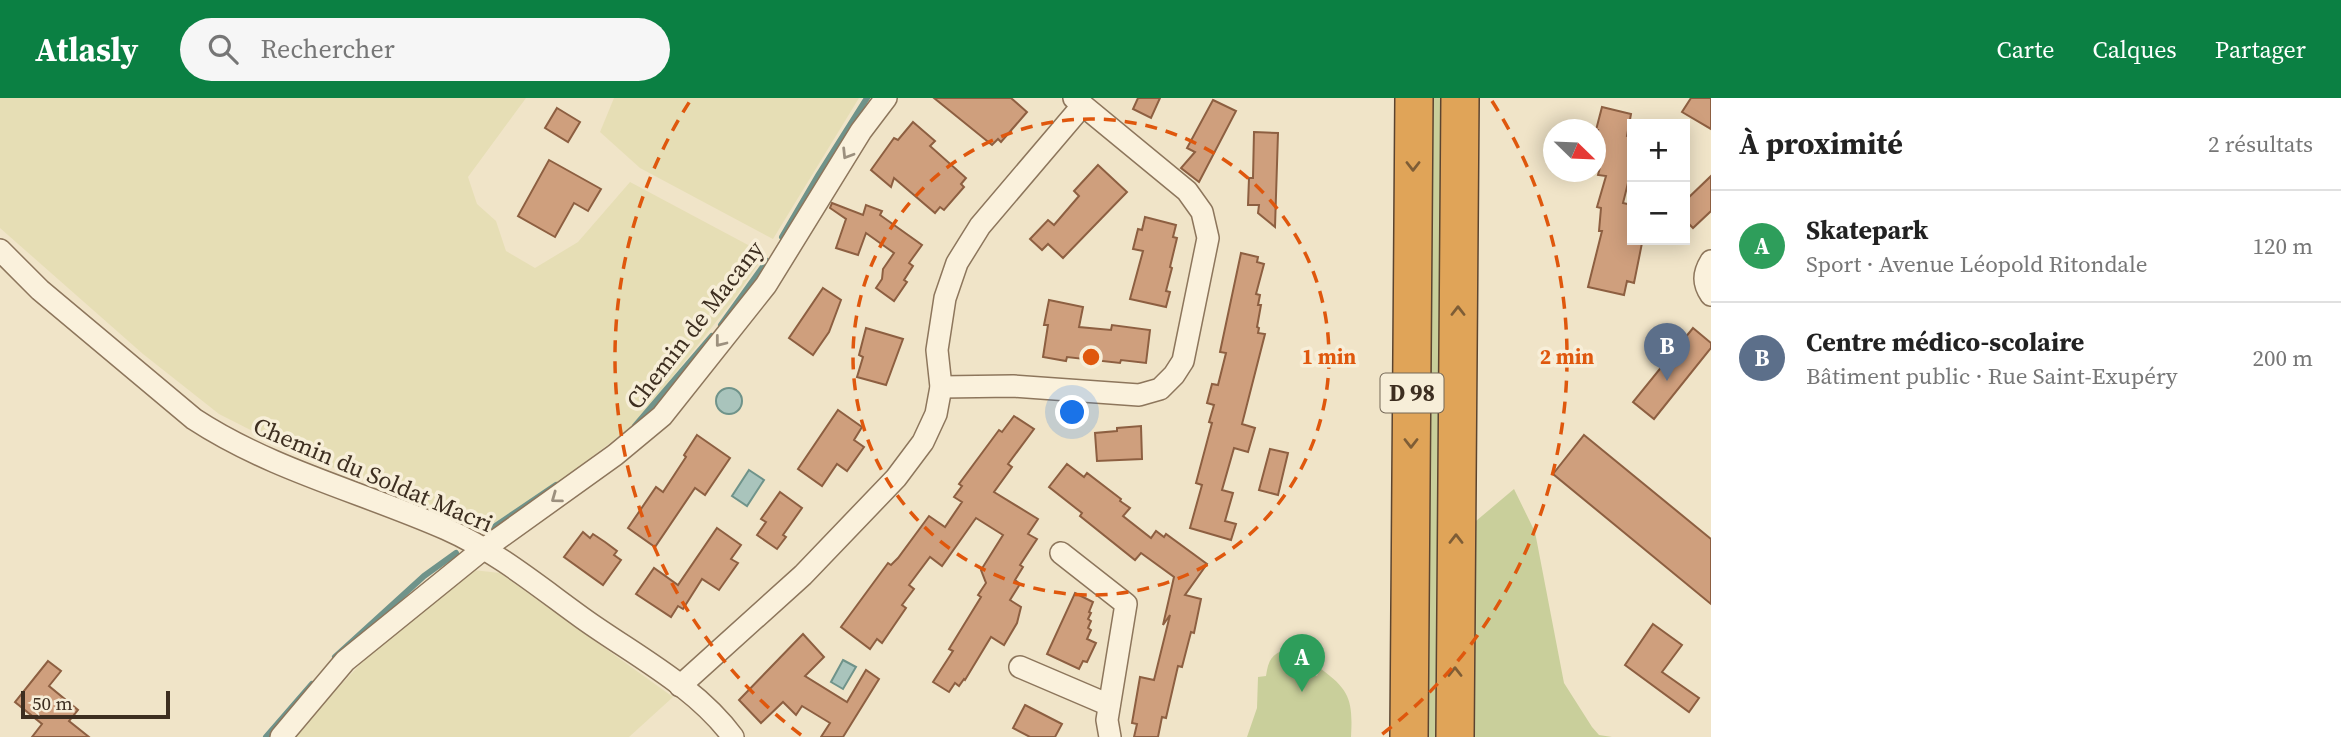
<!DOCTYPE html>
<html lang="fr">
<meta charset="utf-8">
<style>
:root{--surface:#fff;--page:#f6f6f6;--text:#222;--muted:#767676;--line:#e0e0e0;--accent:#0b8043}
body{margin:0;font-family:"Source Serif 4",serif;background:var(--page);color:var(--text)}
.controls{position:absolute;right:21px;top:21px;display:grid;overflow:hidden;border-radius:0px;box-shadow:0 4px 18px #0003}
.controls button{width:63px;height:63px;display:grid;place-items:center;padding:0;border:0;border-bottom:2px solid var(--line);background:var(--surface);color:var(--text);font:35px sans-serif}
.compass{position:absolute;left:1543px;top:21px;width:63px;height:63px;border-radius:50%;background:var(--surface);box-shadow:0 4px 18px #0003;rotate:113deg}
.scale{position:absolute;left:21px;bottom:18px;width:149px;box-sizing:border-box;padding-left:7px;border:4px solid #3d2e20;border-top:0;font-size:19px;line-height:24px;white-space:nowrap;color:#3d2e20;-webkit-text-stroke:5px #f7eed8;paint-order:stroke}
.you{position:absolute;left:1073px;top:315px;width:24px;height:24px;margin:-18px;border:5px solid #fff;border-radius:50%;background:#1a73e8;box-shadow:0 0 0 10px #1a73e833}
.badge{display:grid;place-items:center;width:46px;height:46px;border-radius:50%;background:var(--accent);color:#fff;font-size:23px;font-weight:700}
.pin{position:absolute;translate:-50% -58px;filter:drop-shadow(0 2px 4px #0008)}
.pin::after{content:'';position:absolute;top:37px;width:24px;height:21px;background:inherit;clip-path:polygon(0 0,100% 0,50% 100%)}
.list{margin:0;padding:0;list-style:none}
h2{display:flex;justify-content:space-between;align-items:center;height:91px;margin:0;padding:0 28px;font-size:30px}
h2 small{font-size:23px;font-weight:400;color:var(--muted)}
.list li{display:grid;grid-template-columns:46px 1fr auto;gap:21px;align-items:center;box-sizing:border-box;height:112px;padding:0 28px;border-top:2px solid var(--line)}
.list b{display:block;font-size:26px;white-space:nowrap}
.list p{margin:0;font-size:23px;white-space:nowrap;color:var(--muted)}
.list em{font-size:23px;font-style:normal;color:var(--muted)}
.icon{flex:none;width:38px;height:38px;fill:none;stroke:currentColor;stroke-width:2;stroke-linecap:round;stroke-linejoin:round}
.map{position:relative;flex:none;width:1711px;height:639px;overflow:hidden}
header{display:flex;align-items:center;gap:42px;box-sizing:border-box;height:98px;padding:0 35px;background:var(--accent);color:#fff}
header strong{font-size:33px}
nav{display:flex;gap:38px;margin-inline-start:auto;font-size:24px}
.search{width:490px;height:63px;background:var(--page);display:flex;align-items:center;gap:18px;box-sizing:border-box;padding:0 24px;border-radius:38px;color:var(--muted);font-size:26px}
main{display:flex}
aside{flex:1;background:var(--surface)}
.map>svg:first-child{display:block}
</style>
<header>
<strong>Atlasly</strong>
<div class="search"><svg class="icon" aria-label="search" viewBox="0 0 24 24"><circle cx="10" cy="10" r="6"/><path d="M15 15l6 6"/></svg>Rechercher</div>
<nav><a>Carte</a><a>Calques</a><a>Partager</a></nav>
</header>
<main>
<div class="map">
<svg width="1711" height="639" viewBox="0 0 1711 639">
<rect width="100%" height="100%" fill="#f0e4c8"/>
<g fill="#e6deb5">
<polygon points="0,0 526,0 468,79 477,106 496,123 506,153 535,170 578,144 630,84 765,156 735,200 636,325 567,378 483,432 393,391 304,359 219,316 143,256 0,130"/>
<polygon points="614,0 859,0 773,141 640,70 600,34"/>
<polygon points="473,472 500,475 673,599 629,639 295,639 327,601 378,548"/>
</g>
<g fill="#c9cf9b">
<polygon points="1425,0 1452,0 1446,639 1419,639"/>
<polygon points="1514,391 1535,434 1564,585 1592,629 1599,637 1612,639 1472,639 1476,423"/>
<path d="M1285 552C1300 554 1305 562 1308 575L1317 578 1321 571C1350 592 1353 603 1351 639H1247L1257 610 1258 579 1266 578C1268 564 1271 556 1285 552Z"/>
</g>
<g fill="#a9c4bc" stroke="#6f938a" stroke-width="2">
<circle cx="729" cy="303" r="13"/>
<polygon points="749,372 764,382 747,408 732,398"/>
<polygon points="843,562 856,569 843,591 831,584"/>
</g>
<g fill="none" stroke-linecap="round" stroke-linejoin="round">
<g stroke="#6f938a" stroke-width="6">
<polyline points="782,139 819,76 867,0"/>
<polyline points="721,227 767,163"/>
<polyline points="635,328 712,238"/>
<polyline points="488,433 556,387"/>
<polyline points="335,559 424,478 456,455"/>
<polyline points="266,639 312,586"/>
</g>
</g>
<g fill="#cf9f7d" stroke="#8d5f41" stroke-width="2">
<polygon points="934,0 1011,0 1027,14 1001,44 998,41 992,47"/>
<polygon points="1138,0 1160,0 1151,20 1133,11"/>
<polygon points="1691,0 1711,0 1711,31 1682,14"/>
<polygon points="1213,2 1236,13 1199,84 1181,70 1195,54 1187,50"/>
<polygon points="1602,9 1631,16 1627,38 1632,39 1629,51 1632,52 1632,69 1623,105 1632,107 1632,142 1642,145 1634,185 1627,183 1624,197 1588,189 1602,133 1599,133 1601,110 1597,109 1606,78 1598,77 1600,69 1595,67 1600,42 1596,41 1598,32 1596,32"/>
<polygon points="557,10 580,24 568,44 545,30"/>
<polygon points="913,24 935,43 930,48 966,80 961,86 964,89 944,112 940,109 935,115 894,80 891,89 871,72 894,40 898,42"/>
<polygon points="1254,34 1278,35 1275,129 1258,115 1259,107 1248,107 1249,80 1253,80"/>
<polygon points="549,62 601,91 588,113 574,105 555,139 518,118"/>
<polygon points="1098,67 1127,94 1063,160 1048,146 1042,152 1030,141 1048,122 1054,127 1079,98 1074,93"/>
<polygon points="1711,78 1711,113 1693,130 1685,122 1685,103"/>
<polygon points="832,105 863,117 866,107 882,113 880,117 922,147 909,165 913,168 904,182 907,184 894,203 876,190 882,181 883,171 894,155 866,135 858,157 836,150 846,121 830,110"/>
<polygon points="1145,119 1176,127 1173,139 1177,140 1170,169 1172,170 1166,193 1170,194 1166,209 1130,201 1143,153 1133,151 1138,131 1142,132"/>
<polygon points="1241,155 1258,159 1257,164 1264,166 1256,196 1260,197 1258,207 1261,207 1257,229 1259,230 1258,235 1265,236 1242,326 1255,330 1248,354 1234,350 1222,392 1233,395 1225,423 1236,426 1231,442 1190,430 1202,387 1196,385 1212,325 1209,324 1214,307 1207,305 1212,286 1218,287 1226,255 1220,254"/>
<polygon points="823,190 841,202 829,234 813,257 789,240"/>
<polygon points="1049,202 1083,209 1079,229 1111,232 1112,227 1150,232 1146,265 1121,262 1120,265 1067,259 1066,263 1043,259 1048,227 1044,227"/>
<polygon points="866,230 903,241 886,287 857,279 863,259 859,257"/>
<polygon points="1693,230 1711,245 1711,250 1654,321 1633,304"/>
<polygon points="838,312 862,329 854,342 864,349 847,373 837,366 822,388 798,371"/>
<polygon points="1014,318 1034,331 1008,366 1012,369 994,394 1038,421 1028,436 1037,441 1020,467 1023,469 1015,482 1020,486 1010,502 1021,509 1017,525 1004,547 991,539 965,582 964,581 959,588 955,585 949,594 933,584 953,553 949,551 981,499 978,497 986,485 981,472 1003,437 976,420 942,468 930,459 909,487 914,491 902,507 906,510 882,545 877,541 870,551 841,529 888,465 891,467 898,460 929,418 945,429 962,404 954,399 962,388 959,386 999,332 1002,334"/>
<polygon points="1141,328 1142,361 1097,363 1095,335 1117,333 1117,330"/>
<polygon points="697,337 730,360 705,397 695,390 655,449 628,430 656,389 663,394 686,359 684,357"/>
<polygon points="1584,337 1711,441 1711,506 1553,376"/>
<polygon points="1270,351 1288,355 1278,397 1259,392"/>
<polygon points="1067,366 1084,379 1087,375 1121,401 1120,403 1130,410 1123,418 1151,440 1156,433 1164,439 1166,436 1207,466 1185,497 1201,501 1194,535 1191,534 1182,569 1178,568 1166,620 1162,619 1158,639 1134,639 1137,626 1132,625 1140,579 1154,582 1170,517 1163,527 1174,479 1141,455 1135,462 1080,418 1082,415 1049,389"/>
<polygon points="780,394 802,410 783,437 786,439 777,451 757,437 766,424 761,421"/>
<polygon points="717,430 741,447 731,461 738,465 719,492 702,481 683,511 678,508 671,519 636,496 654,470 678,487"/>
<polygon points="583,434 590,440 593,436 605,444 617,453 614,457 621,462 603,487 564,459"/>
<polygon points="1075,495 1093,504 1089,514 1091,515 1088,521 1091,523 1088,530 1091,532 1087,541 1096,545 1087,564 1083,563 1079,571 1047,556"/>
<polygon points="1653,526 1682,547 1662,574 1699,600 1689,614 1625,567"/>
<polygon points="803,536 824,559 805,578 847,604 866,572 879,581 843,639 821,639 830,625 802,608 796,617 783,604 761,625 739,602"/>
<polygon points="48,563 61,573 49,588 78,612 69,623 89,639 32,639 42,626 15,604"/>
<polygon points="1025,607 1062,626 1055,639 1030,639 1013,630"/>
</g>
<g fill="none" stroke-linecap="round" stroke-linejoin="round">
<g stroke="#8d765c" stroke-width="24">
<g id="street">
<path d="M0 152 40 192 194 321C272 372 362 394 446 431 498 454 543 492 588 524 638 559 697 590 733 639"/>
<path d="M1711 163C1703 176 1703 185 1711 197"/>
<polyline points="941,289 1013,288 1139,297 1160,291 1174,277 1183,263 1208,140 1202,114 1187,93 1074,0"/>
<polyline points="1061,455 1126,506 1107,622 1110,639"/>
<polyline points="1020,569 1109,607"/>
<polyline points="680,588 803,477 896,380 923,344 936,316 941,289 937,252 945,200 957,165 980,128 1082,8"/>
<polyline points="281,639 345,563 477,456 615,357 662,318 766,187 861,33 886,0"/>
</g>
</g>
<g stroke="#5b4430" stroke-width="40">
<g id="highway">
<polyline points="1409,639 1414,0"/>
<polyline points="1455,639 1460,0"/>
</g>
</g>
<use href="#street" stroke="#faf1dc" stroke-width="21"/>
<use href="#highway" stroke="#e0a458" stroke-width="37"/>
</g>
<defs><path id="oneway-chevron" d="M-2-3.5L2.5 0L-2 3.5" fill="none" stroke-width="1.6" stroke-linecap="round" stroke-linejoin="round" transform="scale(1.75)"/></defs>
<g stroke="#9c907e">
<use href="#oneway-chevron" transform="translate(847 56) rotate(122)"/>
<use href="#oneway-chevron" transform="translate(720 244) rotate(128)"/>
<use href="#oneway-chevron" transform="translate(556 400) rotate(144)"/>
</g>
<g stroke="#7e5d36">
<use href="#oneway-chevron" transform="translate(1413 68) rotate(90)"/>
<use href="#oneway-chevron" transform="translate(1458 213) rotate(-90)"/>
<use href="#oneway-chevron" transform="translate(1411 345) rotate(90)"/>
<use href="#oneway-chevron" transform="translate(1456 441) rotate(-90)"/>
<use href="#oneway-chevron" transform="translate(1455 574) rotate(-90)"/>
</g>
<g fill="none" stroke="#df570d" stroke-width="3.5" stroke-dasharray="12 9">
<circle cx="1091" cy="259" r="238"/>
<path d="M801 637A476 476 0 0 1 690 3M1492 3A476 476 0 0 1 1381 637"/>
</g>
<g text-anchor="middle" stroke-width="7" stroke-linejoin="round" paint-order="stroke">
<rect fill="#f7eed8" stroke="#756857" stroke-width="2" x="1380.5" y="275.5" width="63" height="39" rx="5"/>
<g font-size="23" font-weight="bold" fill="#3d2e20">
<text x="1412" y="303">D 98</text>
</g>
<g font-size="24" fill="#3d2e20" stroke="#f7eed8">
<text transform="translate(695 227) rotate(-52)" y="8">Chemin de Macany</text>
<text transform="translate(373 377) rotate(23)" y="8">Chemin du Soldat Macri</text>
</g>
</g>
<circle cx="1091" cy="259" r="10" fill="#df570d" stroke="#f7eed8" stroke-width="3.5"/>
<g font-size="21" text-anchor="middle" font-weight="bold" fill="#df570d" stroke="#f7eed8" stroke-width="7" stroke-linejoin="round" paint-order="stroke">
<text x="1329" y="266">1 min</text>
<text x="1567" y="266">2 min</text>
</g>
</svg>
<div class="controls">
<button>+</button>
<button>−</button>
</div>
<svg class="compass" viewBox="-18 -18 36 36"><path d="M0-13l5 13h-10z" fill="#e53935"/><path d="M0 13l5-13h-10z" fill="#767676"/></svg>
<div class="scale">50 m</div>
<div class="you"></div>
<div class="pin badge" style="left:1302px;top:594px;background:#2e9e5b">A</div>
<div class="pin badge" style="left:1667px;top:283px;background:#5c6f8a">B</div>
</div>
<aside>
<h2>À proximité<small>2 résultats</small></h2>
<ul class="list">
<li><span class="badge" style="background:#2e9e5b">A</span><div><b>Skatepark</b><p>Sport · Avenue Léopold Ritondale</p></div><em>120 m</em></li>
<li><span class="badge" style="background:#5c6f8a">B</span><div><b>Centre médico-scolaire</b><p>Bâtiment public · Rue Saint-Exupéry</p></div><em>200 m</em></li>
</ul>
</aside>
</main>
